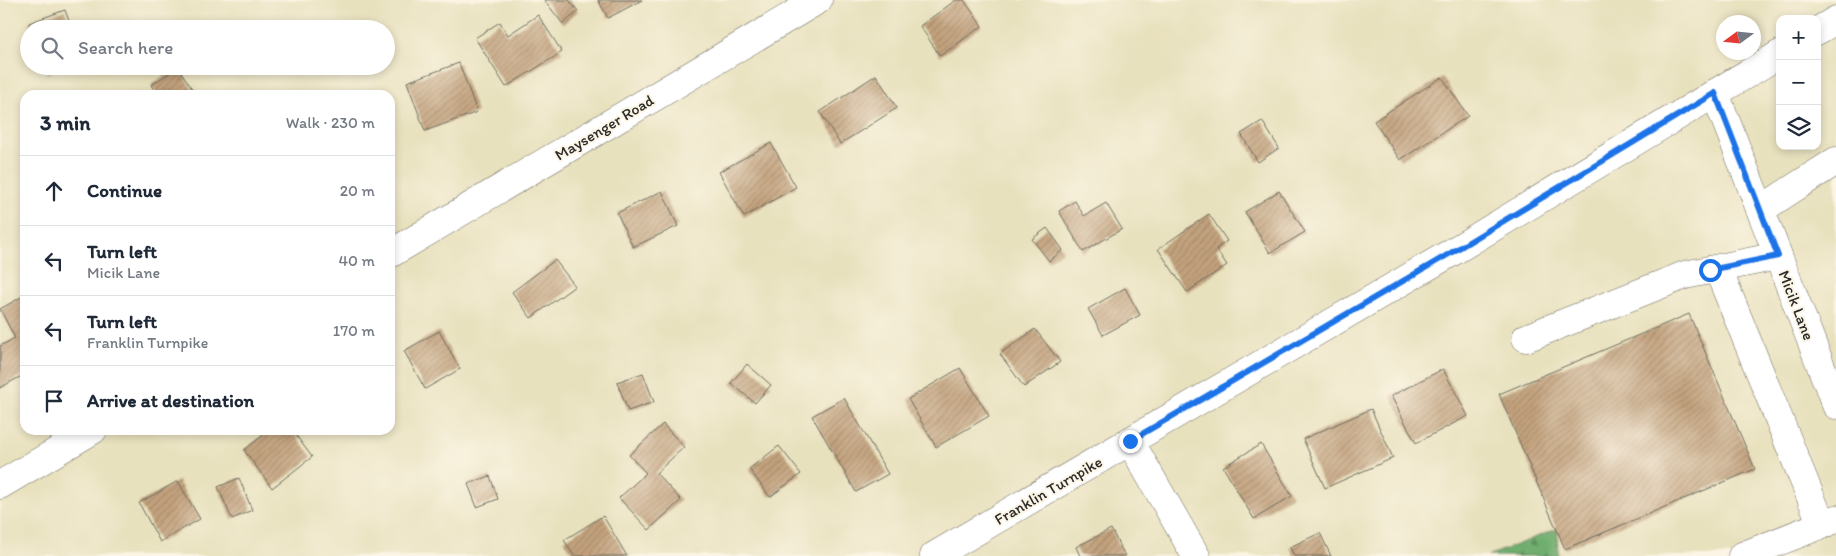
<!DOCTYPE html>
<meta charset="utf-8">
<style>
:root{--surface:#fff;--page:#f2f2f3;--text:#1f2937;--muted:#747a83;--line:#e0e1e3}
body{margin:0;font-family:Itim,sans-serif;background:var(--page);color:var(--text)}
.controls{position:absolute;right:15px;top:15px;display:grid;overflow:hidden;border-radius:10px;box-shadow:0 2px 8px #0003}
.controls button{width:45px;height:45px;display:grid;place-items:center;padding:0;border:0;border-bottom:1px solid var(--line);background:var(--surface);color:var(--text);font:25px sans-serif}
.compass{position:absolute;left:1716px;top:15px;width:45px;height:45px;border-radius:50%;background:var(--surface);box-shadow:0 2px 8px #0003;rotate:255deg}
.stop{position:absolute;width:15px;height:15px;margin:-11px;border:4px solid #1a73e8;border-radius:50%;background:#fff}
.stop.end{background:#1a73e8;border-color:#fff;box-shadow:0 1px 5px #0008}
.list{margin:0;padding:0;list-style:none}
h2{display:flex;justify-content:space-between;align-items:center;height:65px;margin:0;padding:0 20px;font-size:21px}
h2 small{font-size:16px;font-weight:400;color:var(--muted)}
.list li{display:grid;grid-template-columns:32px 1fr auto;gap:15px;align-items:center;box-sizing:border-box;height:70px;padding:0 20px;border-top:1px solid var(--line)}
.list b{display:block;font-size:19px;white-space:nowrap}
.list p{margin:0;font-size:16px;white-space:nowrap;color:var(--muted)}
.list em{font-size:16px;font-style:normal;color:var(--muted)}
.icon{flex:none;width:28px;height:28px;fill:none;stroke:currentColor;stroke-width:2;stroke-linecap:round;stroke-linejoin:round}
.map{position:relative;flex:none;width:1836px;height:556px;overflow:hidden}
.search{position:absolute;background:var(--surface);box-shadow:0 2px 8px #0003;left:20px;top:20px;width:375px;height:55px;display:flex;align-items:center;gap:12px;box-sizing:border-box;padding:0 18px;border-radius:28px;color:var(--muted);font-size:19px}
.panel{position:absolute;background:var(--surface);box-shadow:0 2px 8px #0003;left:20px;top:90px;width:375px;height:345px;border-radius:15px}
.map>svg:first-child{display:block}
</style>
<div class="map">
<svg width="1836" height="556" viewBox="0 0 1836 556">
<defs>
<pattern id="forest-firs" width="22" height="20" patternUnits="userSpaceOnUse" patternTransform="scale(1.25)"><rect width="22" height="20" fill="#70ae6e"/><path d="M5 1l3.5 6h-7zM16 11l3.5 6h-7z" fill="#5c8e5b"/></pattern>
<pattern id="building-hatch" width="6" height="6" patternUnits="userSpaceOnUse" patternTransform="scale(1.25)"><rect width="6" height="6" fill="#c4a37e"/><path d="M-1 1l2-2M0 6l6-6M5 7l2-2" fill="none" stroke="#9f8567"/></pattern>
</defs>
<rect width="100%" height="100%" fill="#fcf5e5"/>
<filter id="ink" filterUnits="userSpaceOnUse"><feTurbulence type="fractalNoise" baseFrequency=".02" numOctaves="2"/><feDisplacementMap in="SourceGraphic" scale="10" xChannelSelector="R" yChannelSelector="G"/><feConvolveMatrix kernelMatrix="1 2 1 2 8 2 1 2 1" color-interpolation-filters="sRGB"/></filter>
<filter id="wash" filterUnits="userSpaceOnUse"><feTurbulence type="fractalNoise" baseFrequency=".0096" numOctaves="4" result="noise"/><feDisplacementMap in="SourceGraphic" scale="20" xChannelSelector="R" yChannelSelector="G"/><feGaussianBlur stdDeviation="1.12" result="paint"/><feColorMatrix in="noise" values="0 0 0 0 0 0 0 0 0 0 0 0 0 0 0 0 0 1.4 0 .05"/><feComposite in="paint" operator="in"/></filter>
<g filter="url(#wash)">
<rect width="100%" height="100%" fill="#e8e1be"/>
<polygon fill="url(#forest-firs)" stroke="#4e6c4c" points="1557,529 1558,556 1488,556"/>
<g id="blocks">
<g fill="url(#building-hatch)">
<polygon points="546,0 569,0 578,11 563,24 545,1"/>
<polygon points="598,0 642,0 608,18"/>
<polygon points="956,0 964,0 982,26 940,56 920,26"/>
<polygon points="65,10 72,29 30,29 29,23"/>
<polygon points="538,15 562,52 506,87 475,38 500,22 508,35"/>
<polygon points="459,63 477,112 425,131 407,82"/>
<polygon points="45,66 66,66 47,74"/>
<polygon points="178,67 196,95 157,95 151,85"/>
<polygon points="876,75 897,108 840,144 820,112"/>
<polygon points="1442,77 1468,116 1400,160 1374,121"/>
<polygon points="1262,121 1279,148 1258,162 1241,134"/>
<polygon points="771,143 796,187 744,217 719,172"/>
<polygon points="662,191 678,226 633,247 617,213"/>
<polygon points="1279,191 1305,232 1270,253 1245,212"/>
<polygon points="1075,201 1084,216 1106,203 1122,229 1083,252 1059,211"/>
<polygon points="1209,214 1227,241 1216,249 1227,265 1187,292 1158,249"/>
<polygon points="1047,228 1063,250 1049,261 1032,239"/>
<polygon points="555,260 575,286 531,318 512,292"/>
<polygon points="1125,288 1140,315 1103,335 1088,309"/>
<polygon points="25,295 25,374 0,388 0,346 15,338 0,309"/>
<polygon points="1689,314 1755,469 1565,549 1499,394"/>
<polygon points="1035,329 1060,362 1024,387 1000,354"/>
<polygon points="439,331 460,369 425,389 404,351"/>
<polygon points="747,364 771,385 755,403 731,383"/>
<polygon points="960,368 989,416 936,447 908,399"/>
<polygon points="1443,369 1468,416 1416,443 1391,396"/>
<polygon points="643,373 654,402 628,411 617,382"/>
<polygon points="844,398 888,474 856,492 812,416"/>
<polygon points="1371,409 1393,458 1325,488 1303,439"/>
<polygon points="663,424 684,447 656,473 681,500 649,530 619,498 646,473 629,455"/>
<polygon points="270,430 292,430 312,457 272,488 244,450"/>
<polygon points="1261,444 1292,496 1254,519 1223,467"/>
<polygon points="779,446 801,474 770,497 749,469"/>
<polygon points="490,476 498,499 477,507 468,484"/>
<polygon points="239,478 252,510 232,519 218,487"/>
<polygon points="178,481 200,519 160,542 139,503"/>
<polygon points="603,516 627,556 574,556 564,540"/>
<polygon points="1111,529 1125,556 1080,556 1076,547"/>
<polygon points="1320,533 1331,556 1294,556 1290,547"/>
</g>
</g>
</g>
<g filter="url(#ink)">
<use href="#blocks" fill-opacity="0" stroke="#6d6b5e" stroke-width="1"/>
<g fill="none" stroke-linecap="round" stroke-linejoin="round">
<g stroke="#6d6b5e" stroke-width="29">
<g id="minor">
<polyline points="1715,93 1836,405"/>
<polyline points="1760,210 1836,161"/>
<polyline points="390,254 818,0"/>
<polyline points="1718,269 1822,525"/>
<polyline points="1526,338 1685,275 1778,256"/>
<polyline points="1130,441 1196,556"/>
<polyline points="0,485 93,430"/>
<polyline points="1742,556 1836,519"/>
</g>
</g>
<g stroke="#6d6b5e" stroke-width="29">
<g id="major">
<polyline points="1817,31 1836,20"/>
<polyline points="934,556 1449,254 1780,54"/>
</g>
</g>
<use href="#minor" stroke="#fff" stroke-width="28"/>
<use href="#major" stroke="#fff" stroke-width="28"/>
</g>
</g>
<g fill="none" stroke-linecap="round" stroke-linejoin="round" filter="url(#ink)">
<polyline stroke="#1a73e8" stroke-width="6" points="1130,441 1449,254 1715,93 1778,256 1710,270"/>
</g>
<g text-anchor="middle" stroke-width="4" stroke-linejoin="round" paint-order="stroke">
<g font-size="16" fill="#2b2b2b" stroke="#fcf5e5">
<text transform="translate(604 127) rotate(-31)" y="6">Maysenger Road</text>
<text transform="translate(1797 305) rotate(69)" y="6">Micik Lane</text>
<text transform="translate(1048 490) rotate(-30)" y="6">Franklin Turnpike</text>
</g>
</g>
</svg>
<div class="controls">
<button>+</button>
<button>−</button>
<button><svg class="icon" aria-label="layers" viewBox="0 0 24 24"><path d="M12 4l9 5-9 5-9-5zM3 14l9 5 9-5"/></svg></button>
</div>
<svg class="compass" viewBox="-18 -18 36 36"><path d="M0-13l5 13h-10z" fill="#e53935"/><path d="M0 13l5-13h-10z" fill="#747a83"/></svg>
<div class="stop" style="left:1710px;top:270px"></div>
<div class="stop end" style="left:1130px;top:441px"></div>
<div class="search"><svg class="icon" aria-label="search" viewBox="0 0 24 24"><circle cx="10" cy="10" r="6"/><path d="M15 15l6 6"/></svg>Search here</div>
<section class="panel">
<h2>3 min<small>Walk · 230 m</small></h2>
<ul class="list">
<li><svg class="icon" aria-label="ahead" viewBox="0 0 24 24"><path d="M12 20V5M6 11l6-6 6 6"/></svg><div><b>Continue</b></div><em>20 m</em></li>
<li><svg class="icon" aria-label="left" viewBox="0 0 24 24"><path d="M17 20v-9H6M10 6l-5 5 5 5"/></svg><div><b>Turn left</b><p>Micik Lane</p></div><em>40 m</em></li>
<li><svg class="icon" aria-label="left" viewBox="0 0 24 24"><path d="M17 20v-9H6M10 6l-5 5 5 5"/></svg><div><b>Turn left</b><p>Franklin Turnpike</p></div><em>170 m</em></li>
<li><svg class="icon" aria-label="arrive" viewBox="0 0 24 24"><path d="M6 21V4h12l-3 4 3 4H6"/></svg><div><b>Arrive at destination</b></div></li>
</ul>
</section>
</div>
